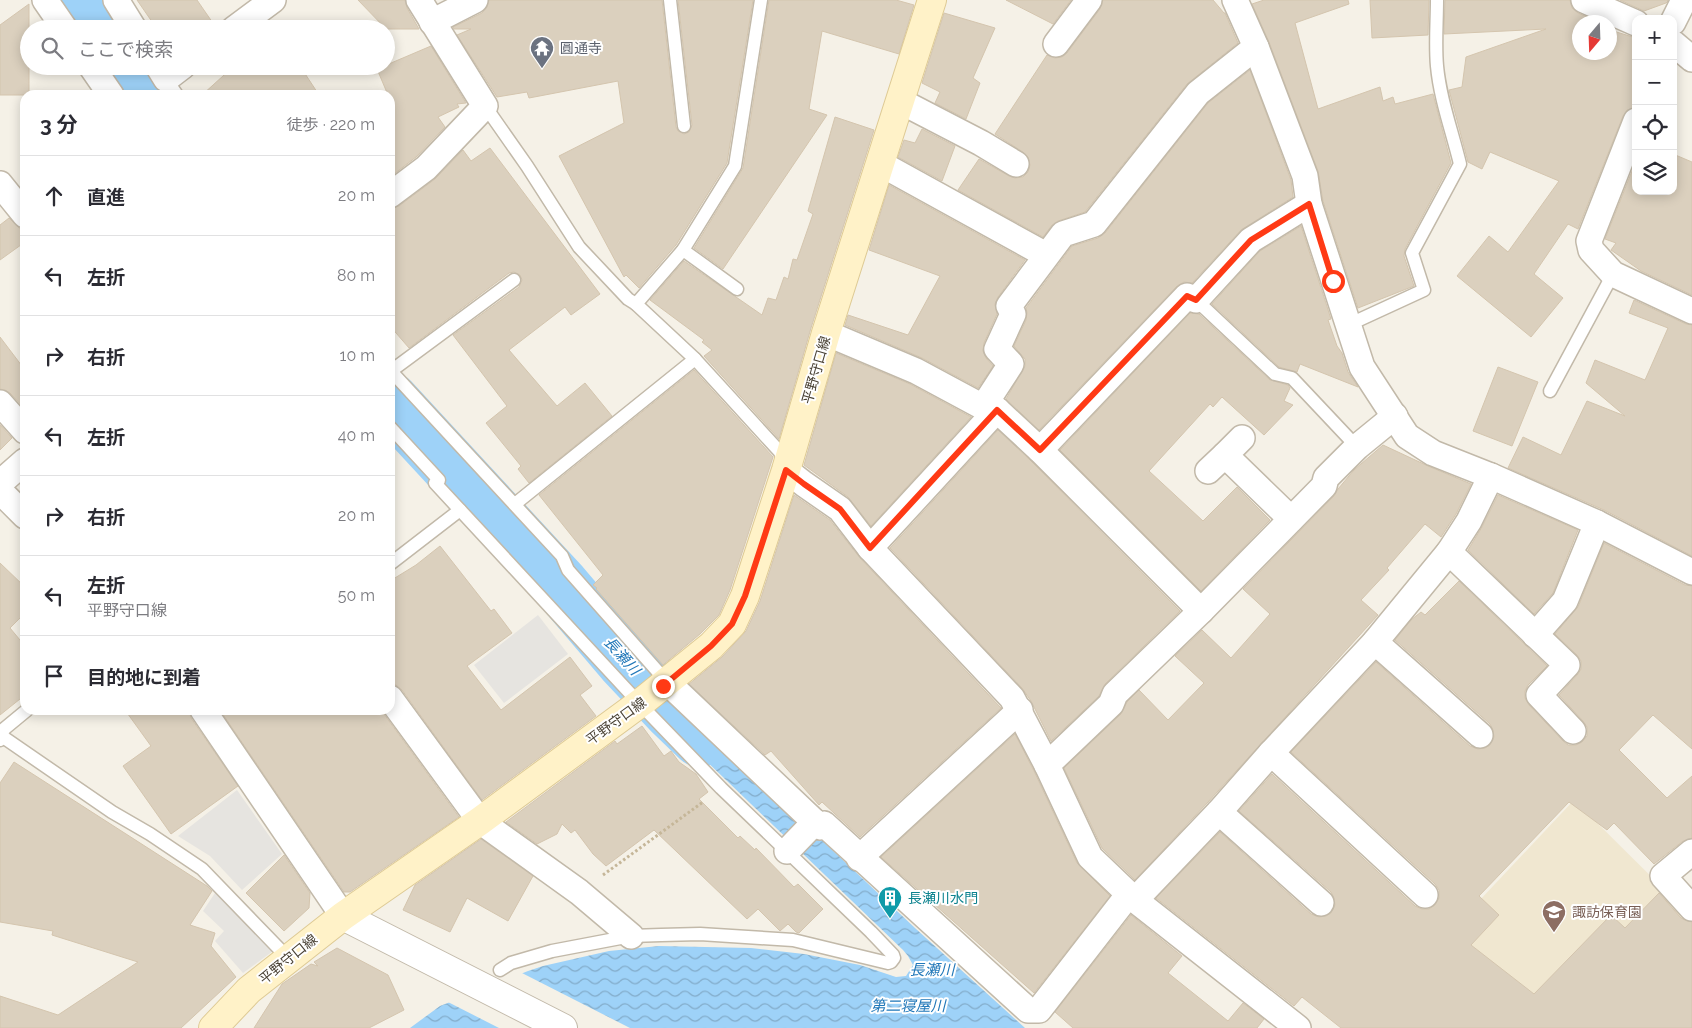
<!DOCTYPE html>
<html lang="ja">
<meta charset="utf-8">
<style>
:root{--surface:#fff;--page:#f2f2f3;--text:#2b2b33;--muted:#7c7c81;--line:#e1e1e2}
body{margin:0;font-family:Raleway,"Noto Sans JP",sans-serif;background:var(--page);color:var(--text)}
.controls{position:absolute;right:15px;top:15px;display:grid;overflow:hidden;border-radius:10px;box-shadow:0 2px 12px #0003}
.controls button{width:45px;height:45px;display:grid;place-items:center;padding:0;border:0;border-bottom:1px solid var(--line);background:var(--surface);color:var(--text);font:25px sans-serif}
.compass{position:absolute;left:1572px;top:15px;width:45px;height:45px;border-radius:50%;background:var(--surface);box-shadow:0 2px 12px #0003;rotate:199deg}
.stop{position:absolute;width:15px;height:15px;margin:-11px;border:4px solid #ff3a15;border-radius:50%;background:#fff}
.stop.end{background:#ff3a15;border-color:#fff;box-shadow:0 1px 5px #0008}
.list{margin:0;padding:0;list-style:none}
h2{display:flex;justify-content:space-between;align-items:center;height:65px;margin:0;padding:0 20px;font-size:21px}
h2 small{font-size:16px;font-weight:400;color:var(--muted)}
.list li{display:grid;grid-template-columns:32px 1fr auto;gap:15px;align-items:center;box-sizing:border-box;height:80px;padding:0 20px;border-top:1px solid var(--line)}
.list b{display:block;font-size:19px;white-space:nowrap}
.list p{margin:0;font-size:16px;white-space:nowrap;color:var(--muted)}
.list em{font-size:16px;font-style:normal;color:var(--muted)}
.icon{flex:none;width:28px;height:28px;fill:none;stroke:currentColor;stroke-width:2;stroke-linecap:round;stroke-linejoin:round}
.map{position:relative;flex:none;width:1692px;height:1028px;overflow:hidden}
.search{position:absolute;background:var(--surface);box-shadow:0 2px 12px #0003;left:20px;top:20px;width:375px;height:55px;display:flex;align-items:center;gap:12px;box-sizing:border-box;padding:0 18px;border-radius:28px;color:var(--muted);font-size:19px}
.panel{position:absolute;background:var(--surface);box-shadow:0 2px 12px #0003;left:20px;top:90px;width:375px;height:625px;border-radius:15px}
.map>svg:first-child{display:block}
</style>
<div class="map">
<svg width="1692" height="1028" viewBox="0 0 1692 1028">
<defs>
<pattern id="water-waves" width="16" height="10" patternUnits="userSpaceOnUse" patternTransform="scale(1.25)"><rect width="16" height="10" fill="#9ed2f8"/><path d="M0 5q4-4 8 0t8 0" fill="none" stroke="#83acca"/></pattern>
</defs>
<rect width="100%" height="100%" fill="#f5f1e7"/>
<polygon fill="#f0e7d0" points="1574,800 1691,916 1575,1028 1415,969"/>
<g fill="#e6e4e0">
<polygon points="538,615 568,654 504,703 474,665"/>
<polygon points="237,790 282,854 242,890 210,856 178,836"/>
<polygon points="217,890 273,951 243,973 215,941 224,931 203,911"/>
</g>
<polygon fill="url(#water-waves)" points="667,694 915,928 1025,1028 410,1028 440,1006 528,971 543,966 609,951 659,946 751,948 804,954 860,965 896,977 906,976 913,965 908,956 903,950 650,707"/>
<polygon fill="#f5f1e7" points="520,972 630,1028 499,1028 446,1001"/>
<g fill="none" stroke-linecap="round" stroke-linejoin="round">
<g stroke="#9ed2f8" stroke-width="58">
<polyline points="82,0 102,29"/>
<polyline points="127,66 147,95"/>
<polyline points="390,401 561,586 624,660 672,711 700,738"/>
</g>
</g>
<g fill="#dbd0be" stroke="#d4c5ae">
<polygon points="137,0 197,0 217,29 157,29"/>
<polygon points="358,0 405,0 407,8 419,29 386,29"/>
<polygon points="489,0 662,0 676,127 678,131 684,134 689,132 692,125 678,0 753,0 727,163 676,245 639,288 626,275 624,277 559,156 624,123 618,81 529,98 527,92 497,97 457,35 471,29 454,29 453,27 482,13 487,7"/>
<polygon points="769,0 896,0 914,5 899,54 822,31 809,109 827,115 723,269 694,248 743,168"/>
<polygon points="1006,0 1071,0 1053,24"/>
<polygon points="1103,0 1213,0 1224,13 1225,13 1238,43 1187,84 1085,212 1058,221 1052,225 1043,237 958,190 979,159 1009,176 1015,178 1023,177 1028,172 1030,165 1028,157 1023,152 995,134 1047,55 1055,58 1062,57 1067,53 1100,9"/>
<polygon points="1264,0 1348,0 1349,4 1295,23 1318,109 1380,87 1383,101 1393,97 1395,104 1433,94 1451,163 1405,249 1404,256 1414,286 1358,308 1323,201 1318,171 1269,42 1252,4"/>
<polygon points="1370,0 1429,0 1428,35 1372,38"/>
<polygon points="1445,0 1570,0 1572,8 1578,13 1599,22 1580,22 1580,52 1610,52 1610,30 1636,38 1636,107 1627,110 1623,116 1578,229 1568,224 1534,274 1563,298 1531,337 1457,276 1489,236 1508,252 1559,181 1490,152 1482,169 1468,162 1449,90 1462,87 1466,57 1546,29 1444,34"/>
<polygon points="1620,0 1667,0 1668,1 1666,3 1644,11"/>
<polygon points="29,4 29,95 0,95 0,25"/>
<polygon points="944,13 995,28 973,78 980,83 966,119 935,103 940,92 922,83"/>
<polygon points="431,46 466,103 457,104 459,107 438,117 445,127 416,157 390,177 390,95 388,95 377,69"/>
<polygon points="234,66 300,66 319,95 202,95"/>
<polygon points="1250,70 1291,180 1293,197 1241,230 1192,283 1184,282 1177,286 1039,430 1006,399 1025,366 1025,359 1014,346 1026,320 1027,313 1026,308 1072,246 1098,238 1105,233 1208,103"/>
<polygon points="835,117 874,130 811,328 779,439 704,356 712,350 702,342 704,340 650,300 684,261 762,315 768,298 776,300 784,277 788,279 793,259 797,260 813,214 808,211"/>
<polygon points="922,129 955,146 942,181 898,157 904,140 915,143"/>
<polygon points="490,148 600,294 571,315 565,307 509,350 557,406 585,383 612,416 529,483 518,469 521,466 486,423 507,406 453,335 519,287 522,280 520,275 514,272 509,273 409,348 390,326 390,209 399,206 435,179 463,150 471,161"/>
<polygon points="1673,154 1692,162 1692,295 1641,271 1611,250 1616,243 1605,239 1636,161 1636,191 1673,191"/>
<polygon points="889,185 1025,260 998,297 995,304 997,314 984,343 983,351 986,358 993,366 978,388 922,358 845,325 848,315 908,335 940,276 869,250"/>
<polygon points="9,218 19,228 25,229 25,242 0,260 0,225"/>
<polygon points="1301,226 1331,319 1328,320 1337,346 1342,353 1348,372 1358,387 1300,364 1297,372 1279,367 1212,304 1260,251"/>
<polygon points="1634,300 1686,324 1692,325 1692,556 1604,510 1508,468 1523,437 1561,455 1587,401 1625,416 1586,383 1595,360 1645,380 1668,328 1629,313"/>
<polygon points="1190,313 1199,314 1270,380 1288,385 1290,388 1284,401 1293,405 1264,435 1222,397 1213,407 1210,404 1149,471 1203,521 1237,487 1270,520 1201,591 1060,450"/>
<polygon points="0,337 25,370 25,409 10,393 5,390 0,389"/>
<polygon points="836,353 910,384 971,417 871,526 848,497 804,465"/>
<polygon points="1498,367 1538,382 1512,446 1473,431"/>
<polygon points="694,370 773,457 730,590 719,615 700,634 663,665 596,589 597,588 593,585 603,575 539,495"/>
<polygon points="0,425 12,438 0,450"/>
<polygon points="998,430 1030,460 1180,611 1105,684 1099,696 1051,741 1031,701 1022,688 890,548"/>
<polygon points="1383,445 1428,466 1471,484 1456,514 1441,537 1425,524 1387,568 1389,570 1361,600 1378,615 1208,802 1135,880 1102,848 1064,768 1121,714 1127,702 1139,690 1168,720 1204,683 1175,656 1202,630 1231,658 1270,614 1243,589 1334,496 1338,489 1354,470"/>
<polygon points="794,495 830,520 860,558 1001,708 860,837 822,802 819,805 771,751 765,755 689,684 722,657 746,631 760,601"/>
<polygon points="1498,495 1578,530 1553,593 1534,614 1468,550 1482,527"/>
<polygon points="1604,543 1685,585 1692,586 1692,749 1653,715 1619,750 1667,798 1692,776 1692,838 1683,841 1654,864 1614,823 1607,830 1569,802 1479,896 1499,915 1471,945 1534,994 1611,915 1625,928 1659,893 1681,918 1687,921 1692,922 1692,1028 1341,1028 1302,997 1294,1006 1156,898 1220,832 1311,914 1319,917 1326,916 1331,913 1335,905 1334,898 1331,892 1239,811 1272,774 1415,906 1422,909 1429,909 1435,905 1439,898 1439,890 1435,884 1291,752 1376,662 1470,746 1478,749 1485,748 1490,745 1494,737 1493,730 1490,724 1395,640 1411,620 1421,612 1425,615 1459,581 1547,666 1528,685 1525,691 1525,698 1529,705 1563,741 1568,745 1576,745 1582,742 1587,736 1587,727 1583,721 1559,695 1578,674 1581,669 1581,661 1577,655 1555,634 1578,607"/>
<polygon points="440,546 491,611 494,609 512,633 467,666 501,710 570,657 592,686 580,695 596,716 482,800 402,690 396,685 390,684 390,581 416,565"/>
<polygon points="0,563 25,587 25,613 10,628 25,646 25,695 0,715"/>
<polygon points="125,710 189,710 191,718 238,786 171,834 123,766 151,746"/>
<polygon points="220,710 381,710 459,817 350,892 344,892"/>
<polygon points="642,726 664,756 671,751 679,762 696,774 708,792 699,799 738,838 740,836 755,850 756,848 794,887 798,884 823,909 799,933 796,932 788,924 780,931 758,909 747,919 654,830 606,866 593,854 575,830 571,833 562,824 557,834 537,844 506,822 615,741 617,744"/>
<polygon points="1015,734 1034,771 1077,863 1110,896 1034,993 881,857"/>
<polygon points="14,762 207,886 212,891 190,925 215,933 211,946 236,977 181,1028 0,1028 0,996 58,1015 138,962 52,935 53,931 0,922 0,783"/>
<polygon points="481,839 533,876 508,921 467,898 450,932 403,910 415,885"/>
<polygon points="284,855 310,893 309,908 284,931 246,893"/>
<polygon points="1131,915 1182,956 1168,973 1228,1021 1243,1003 1264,1019 1257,1028 1073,1028 1055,1012"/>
<polygon points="337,948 388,975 404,1010 369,1028 254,1028 282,984 311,964 318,966 314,962"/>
</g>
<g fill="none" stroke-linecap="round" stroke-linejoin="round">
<g stroke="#c2b9a9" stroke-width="15">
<g id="service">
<polyline points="670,0 684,126"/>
<polyline points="761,0 735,166 683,250 636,304 695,359 780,452 785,465"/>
<polyline points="166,79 177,95"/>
<polyline points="485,106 527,166 579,247 628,299 636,304"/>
<polyline points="683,250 737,289"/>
<polyline points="1196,300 1275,374 1292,378 1357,447"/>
<path d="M1348 325 1424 290 1412 253 1460 164C1452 131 1440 99 1437 66 1435 44 1437 22 1437 0"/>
<polyline points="390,370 562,556 568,570 667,682"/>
<polyline points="391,371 514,280"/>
<polyline points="1550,391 1613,274"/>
<polyline points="390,427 439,480 435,483 639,703 721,788 871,932 893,955 894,958 891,962 888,963 793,940 700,934 661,935 631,936 552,951 511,963 500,970"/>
<polyline points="515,504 695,359"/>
<polyline points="390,564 460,510"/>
<polyline points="0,735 112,812 150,834 202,869 289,959"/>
<polyline points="0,740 4,729 27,710"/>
</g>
</g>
<g stroke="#c2b9a9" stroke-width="28">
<g id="minor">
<polyline points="45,0 65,29"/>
<polyline points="116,0 134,29"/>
<polyline points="1235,0 1256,47 1305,176 1309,204 1362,367 1407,436 1433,453 1491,476 1597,523 1692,572"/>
<polyline points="1584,0 1636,23"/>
<polyline points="432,22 475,0"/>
<polyline points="1673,22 1684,0"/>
<polyline points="234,29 273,0"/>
<polyline points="1673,43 1692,59"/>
<polyline points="1056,44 1089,0"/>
<polyline points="91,66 111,95"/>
<polyline points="158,66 166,79 183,66"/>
<polyline points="900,101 981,143 1016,164"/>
<polyline points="1636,121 1589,241 1591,250 1613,274 1692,311"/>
<polyline points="881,164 1046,255"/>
<polyline points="0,184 25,215"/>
<polyline points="390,195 426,168 485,106 419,0"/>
<polyline points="826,333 916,371 983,407 997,410 1040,450 1201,611"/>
<polyline points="0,403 25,431"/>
<polyline points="983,407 1011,364 997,349 1013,314 1009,306 1063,234 1094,224 1198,93 1256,47"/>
<polyline points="1242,438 1225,455 1291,519"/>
<polyline points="1040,450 1187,296 1196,300 1251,240 1309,204"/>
<polyline points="786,470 804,484 840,509 870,548 1012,698 1047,765 1090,857 1135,900 1298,1028"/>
<polyline points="1208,471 1225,455"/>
<polyline points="0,483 25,461"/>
<polyline points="0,491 25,516"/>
<polyline points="870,548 997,410"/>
<polyline points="1449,552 1567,665 1539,695 1573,731"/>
<polyline points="1535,635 1565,601 1597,523"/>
<polyline points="1375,642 1480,735"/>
<polyline points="667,682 820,827 824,824 1028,1010 1039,1010 1129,894"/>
<polyline points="390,698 480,821 579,892 631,936"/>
<polyline points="203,710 343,916"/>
<polyline points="1271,753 1425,895"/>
<polyline points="1047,765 1111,704 1115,694 1201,611 1324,486 1326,478 1357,447 1395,416"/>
<polyline points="1219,812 1321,903"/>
<polyline points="787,851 815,822"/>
<polyline points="1692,852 1663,876 1692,908"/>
<polyline points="859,858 1020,710"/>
<polyline points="1135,900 1219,812 1271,753 1375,642 1449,552 1469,521 1491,476"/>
</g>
</g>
<g stroke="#c2b9a9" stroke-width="30">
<polyline id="tertiary" points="343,916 563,1028"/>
</g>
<g stroke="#deca94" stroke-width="30">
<polyline id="secondary" points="213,1028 249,990 343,916 480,821 643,701 711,646 732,624 745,596 786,470 826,333 932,0"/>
</g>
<polyline stroke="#c5b698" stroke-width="3" stroke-dasharray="2.5 2.5" stroke-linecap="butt" points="603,875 703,802"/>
<use href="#service" stroke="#fff" stroke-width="12"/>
<use href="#minor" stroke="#fff" stroke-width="25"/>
<use href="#tertiary" stroke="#fff" stroke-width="28"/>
<use href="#secondary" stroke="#fff2c8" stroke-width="28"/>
</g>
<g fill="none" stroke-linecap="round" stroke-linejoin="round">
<polyline stroke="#ff3a15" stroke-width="6" points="663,686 711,646 732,624 745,596 786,470 804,484 840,509 870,548 997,410 1040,450 1187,296 1196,300 1251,240 1309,204 1333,281"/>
</g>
<defs>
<g id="temple-pin" transform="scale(1.25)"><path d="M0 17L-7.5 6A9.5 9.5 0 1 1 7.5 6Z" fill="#6b7280" stroke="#fff"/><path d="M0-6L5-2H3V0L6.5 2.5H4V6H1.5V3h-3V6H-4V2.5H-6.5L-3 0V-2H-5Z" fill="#fff"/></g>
<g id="building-pin" transform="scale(1.25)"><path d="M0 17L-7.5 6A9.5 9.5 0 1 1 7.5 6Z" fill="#0f9aa8" stroke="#fff"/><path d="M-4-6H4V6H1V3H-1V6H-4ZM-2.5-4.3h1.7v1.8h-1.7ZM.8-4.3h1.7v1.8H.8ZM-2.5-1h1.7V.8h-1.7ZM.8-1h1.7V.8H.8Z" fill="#fff"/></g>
<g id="school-pin" transform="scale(1.25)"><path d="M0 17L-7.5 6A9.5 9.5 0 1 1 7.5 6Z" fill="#8d6e63" stroke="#fff"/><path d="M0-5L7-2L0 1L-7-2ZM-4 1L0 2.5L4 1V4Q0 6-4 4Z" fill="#fff"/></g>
</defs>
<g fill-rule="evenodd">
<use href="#temple-pin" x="542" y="48"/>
<use href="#building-pin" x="890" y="898"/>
<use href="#school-pin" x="1554" y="912"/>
</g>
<g text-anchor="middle" stroke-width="4" stroke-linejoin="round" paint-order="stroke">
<g font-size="14" fill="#5b616d" stroke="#fff" text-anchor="start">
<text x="560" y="53">圓通寺</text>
</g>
<g font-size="14" fill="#4a4235" stroke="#fff">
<text transform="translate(816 370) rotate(-74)" y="5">平野守口線</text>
<text transform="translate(616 721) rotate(-36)" y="5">平野守口線</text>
<text transform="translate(288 959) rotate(-39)" y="5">平野守口線</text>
</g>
<g font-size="14" fill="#0d838f" stroke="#fff" text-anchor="start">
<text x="908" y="903">長瀬川水門</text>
</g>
<g font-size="14" fill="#785e54" stroke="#fff" text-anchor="start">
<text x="1572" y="917">諏訪保育園</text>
</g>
<g font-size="15" font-style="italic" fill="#2178b9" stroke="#fff">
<text transform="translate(622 656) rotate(48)" y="5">長瀬川</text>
<text x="932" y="975">長瀬川</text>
<text x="908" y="1011">第二寝屋川</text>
</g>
</g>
</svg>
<div class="controls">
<button>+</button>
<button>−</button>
<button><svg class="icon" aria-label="locate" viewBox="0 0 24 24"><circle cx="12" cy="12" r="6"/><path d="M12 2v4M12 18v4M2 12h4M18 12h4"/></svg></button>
<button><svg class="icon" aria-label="layers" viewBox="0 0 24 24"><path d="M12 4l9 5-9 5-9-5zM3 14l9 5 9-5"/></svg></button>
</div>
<svg class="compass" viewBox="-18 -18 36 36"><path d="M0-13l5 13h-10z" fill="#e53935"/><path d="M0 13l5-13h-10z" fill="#7c7c81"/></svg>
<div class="stop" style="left:1333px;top:281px"></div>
<div class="stop end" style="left:663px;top:686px"></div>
<div class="search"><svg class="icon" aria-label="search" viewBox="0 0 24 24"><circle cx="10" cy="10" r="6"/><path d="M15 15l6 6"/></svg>ここで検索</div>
<section class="panel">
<h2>3 分<small>徒歩 · 220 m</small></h2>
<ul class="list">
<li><svg class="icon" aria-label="ahead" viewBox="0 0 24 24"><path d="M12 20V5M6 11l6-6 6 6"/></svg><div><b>直進</b></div><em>20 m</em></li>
<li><svg class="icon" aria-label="left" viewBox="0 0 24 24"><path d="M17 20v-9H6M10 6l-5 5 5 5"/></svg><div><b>左折</b></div><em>80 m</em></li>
<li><svg class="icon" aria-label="right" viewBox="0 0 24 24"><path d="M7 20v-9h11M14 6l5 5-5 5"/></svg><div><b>右折</b></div><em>10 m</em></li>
<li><svg class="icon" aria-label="left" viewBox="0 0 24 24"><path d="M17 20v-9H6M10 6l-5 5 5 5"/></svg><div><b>左折</b></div><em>40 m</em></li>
<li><svg class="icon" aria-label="right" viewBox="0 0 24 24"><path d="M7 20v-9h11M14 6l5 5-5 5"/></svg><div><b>右折</b></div><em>20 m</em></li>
<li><svg class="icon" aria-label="left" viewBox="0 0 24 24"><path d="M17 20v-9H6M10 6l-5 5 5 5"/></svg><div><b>左折</b><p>平野守口線</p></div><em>50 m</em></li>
<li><svg class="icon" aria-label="arrive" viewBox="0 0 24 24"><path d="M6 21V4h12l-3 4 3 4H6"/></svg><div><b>目的地に到着</b></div></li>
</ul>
</section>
</div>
